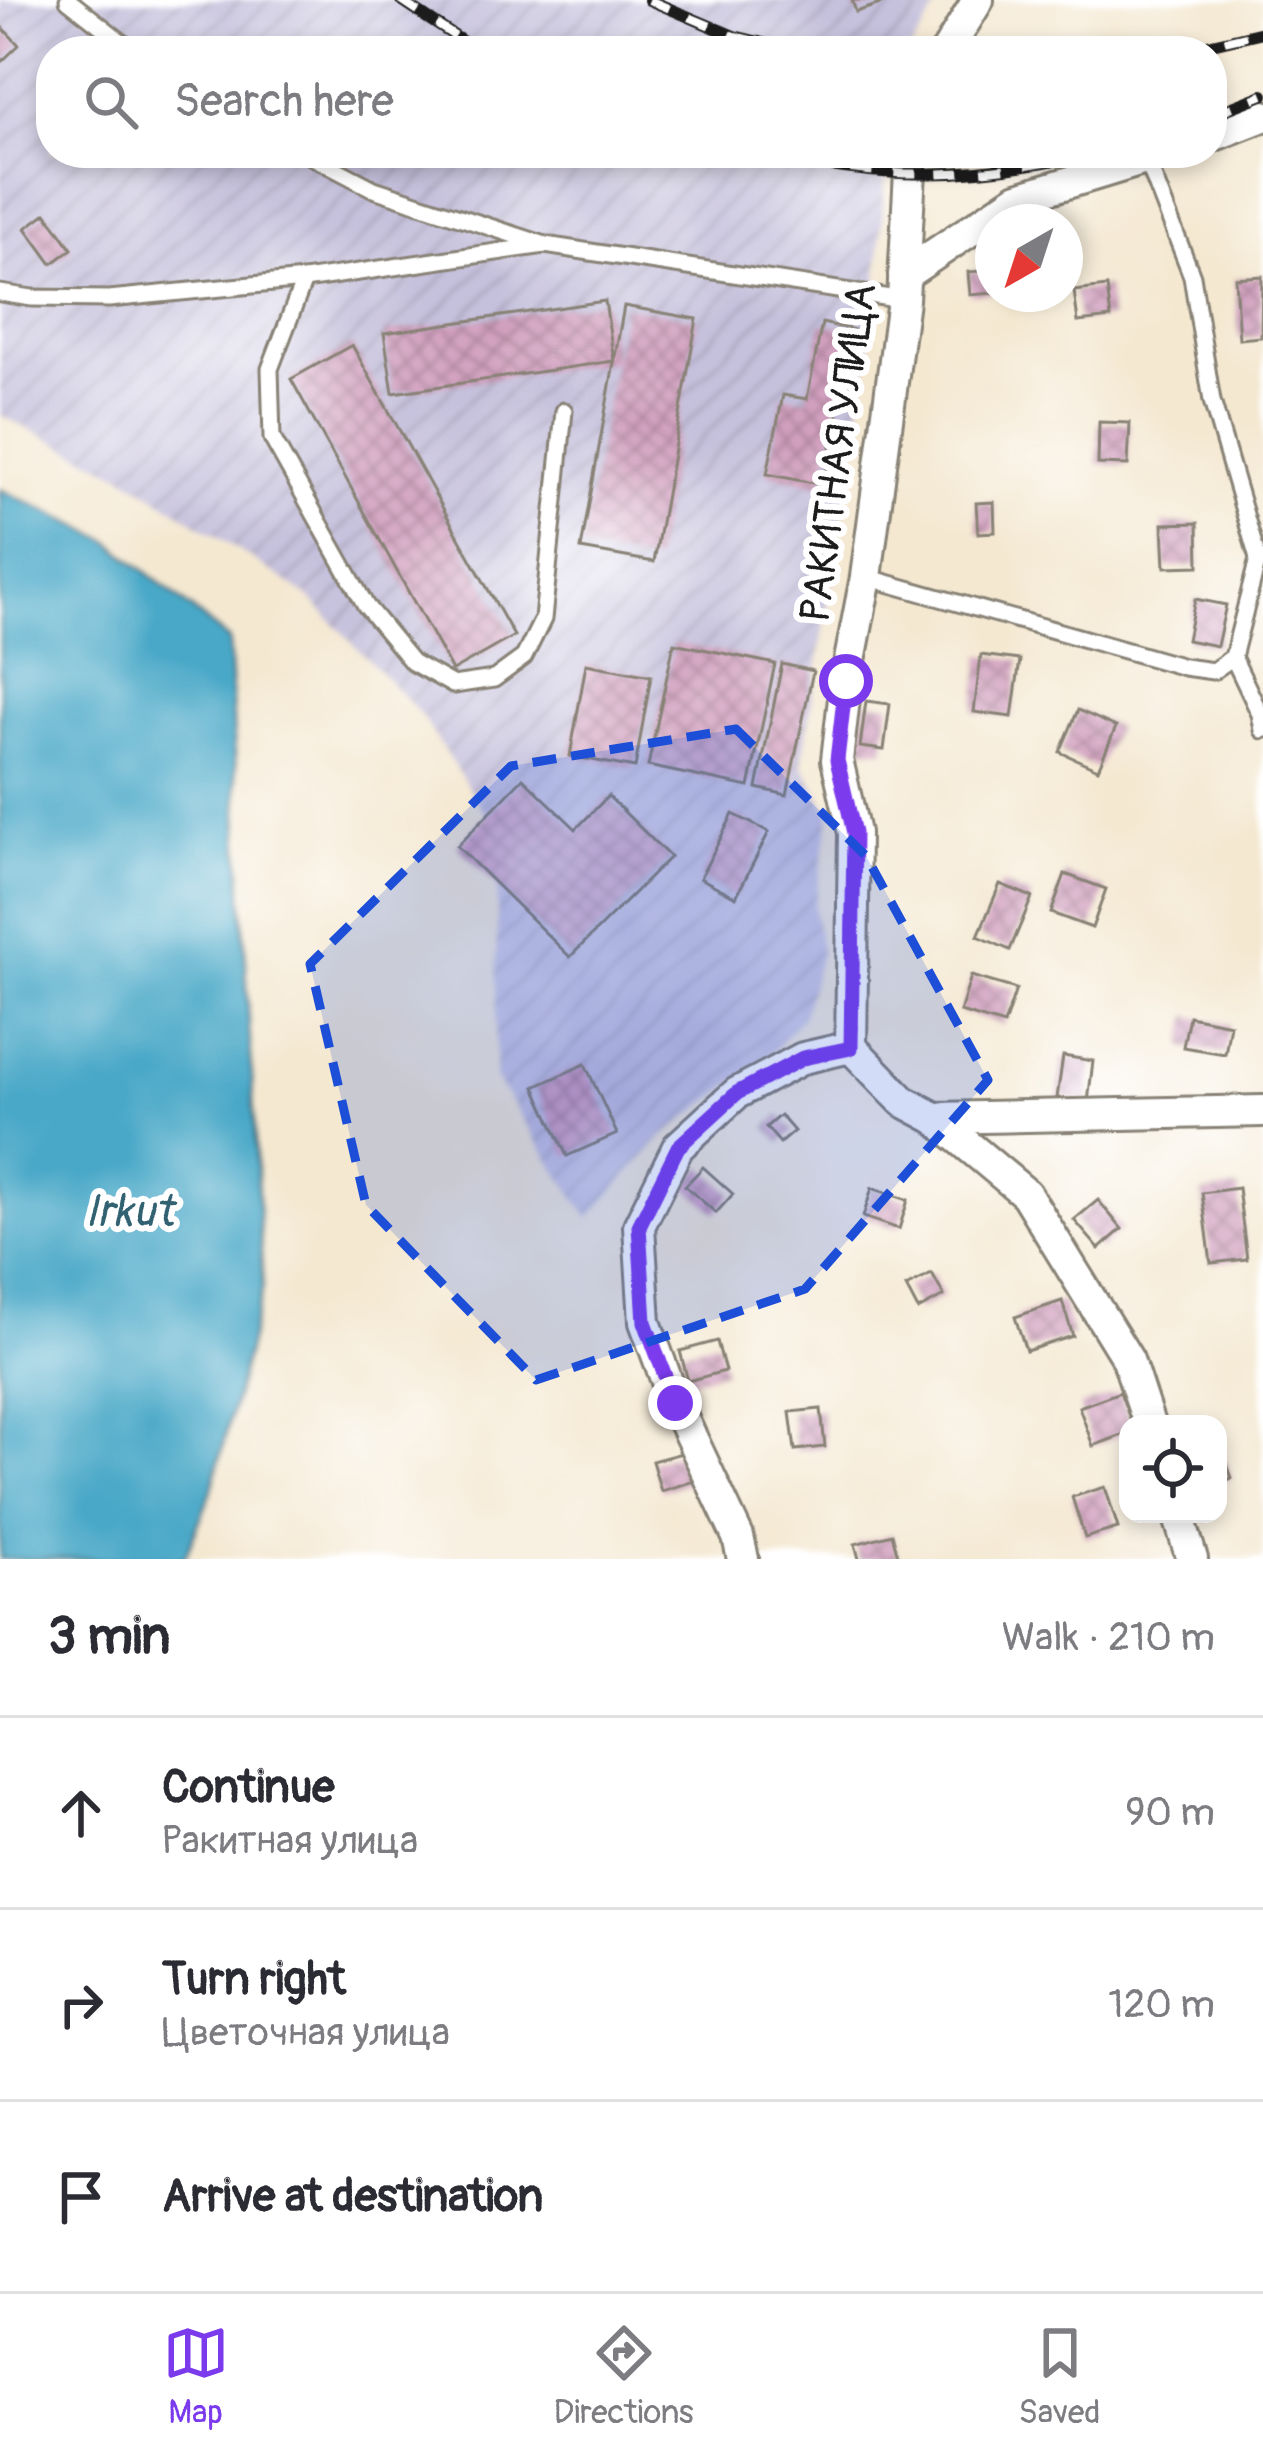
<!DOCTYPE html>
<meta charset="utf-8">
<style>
:root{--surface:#fff;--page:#f7f7f7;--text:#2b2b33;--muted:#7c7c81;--line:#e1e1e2;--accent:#7c3aed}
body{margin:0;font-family:Pangolin,sans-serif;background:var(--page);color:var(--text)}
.controls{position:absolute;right:36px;bottom:36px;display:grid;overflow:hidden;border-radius:24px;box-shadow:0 6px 18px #0003}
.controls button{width:108px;height:108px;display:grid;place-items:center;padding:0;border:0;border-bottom:3px solid var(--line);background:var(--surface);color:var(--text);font:60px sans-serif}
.compass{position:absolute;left:975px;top:204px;width:108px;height:108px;border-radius:50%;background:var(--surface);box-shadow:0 6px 18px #0003;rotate:219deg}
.stop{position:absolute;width:36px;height:36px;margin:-27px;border:9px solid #7c3aed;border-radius:50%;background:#fff}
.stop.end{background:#7c3aed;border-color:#fff;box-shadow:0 3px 12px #0008}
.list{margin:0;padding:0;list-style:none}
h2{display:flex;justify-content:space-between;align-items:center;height:156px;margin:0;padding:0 48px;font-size:51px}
h2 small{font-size:39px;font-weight:400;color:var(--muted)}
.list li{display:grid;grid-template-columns:78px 1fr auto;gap:36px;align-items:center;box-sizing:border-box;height:192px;padding:0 48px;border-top:3px solid var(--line)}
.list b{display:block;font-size:45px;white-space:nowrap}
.list p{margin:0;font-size:39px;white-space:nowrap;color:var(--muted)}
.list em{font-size:39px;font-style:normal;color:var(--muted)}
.icon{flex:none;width:66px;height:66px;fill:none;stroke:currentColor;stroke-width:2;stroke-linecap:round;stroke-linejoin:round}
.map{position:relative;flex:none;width:1263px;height:1559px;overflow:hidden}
.search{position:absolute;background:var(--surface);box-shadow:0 6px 18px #0003;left:36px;right:36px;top:36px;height:132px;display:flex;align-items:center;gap:30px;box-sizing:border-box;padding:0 42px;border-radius:48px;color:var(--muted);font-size:45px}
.sheet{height:732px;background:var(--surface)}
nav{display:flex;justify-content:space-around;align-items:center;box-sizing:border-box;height:168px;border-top:3px solid var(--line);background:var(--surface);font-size:33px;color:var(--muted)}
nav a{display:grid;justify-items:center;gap:6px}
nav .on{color:var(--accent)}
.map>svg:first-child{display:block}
</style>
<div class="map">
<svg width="1263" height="1559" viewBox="0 0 1263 1559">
<defs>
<pattern id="industrial-furrows" width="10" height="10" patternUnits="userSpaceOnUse" patternTransform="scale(3)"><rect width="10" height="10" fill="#c5c0db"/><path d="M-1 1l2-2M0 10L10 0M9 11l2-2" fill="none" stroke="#a9a4bb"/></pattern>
<pattern id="building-cross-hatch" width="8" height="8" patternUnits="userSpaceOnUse" patternTransform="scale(3)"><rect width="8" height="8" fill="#d2a0bf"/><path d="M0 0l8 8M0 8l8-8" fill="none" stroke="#aa829a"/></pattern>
</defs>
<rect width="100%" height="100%" fill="#fff"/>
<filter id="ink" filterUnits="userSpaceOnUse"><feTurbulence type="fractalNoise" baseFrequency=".00833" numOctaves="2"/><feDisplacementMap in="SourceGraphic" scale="24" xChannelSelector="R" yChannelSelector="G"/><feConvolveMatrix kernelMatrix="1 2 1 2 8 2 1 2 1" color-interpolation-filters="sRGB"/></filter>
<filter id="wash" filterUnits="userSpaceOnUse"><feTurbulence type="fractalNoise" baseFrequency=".004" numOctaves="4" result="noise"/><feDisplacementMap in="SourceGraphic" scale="48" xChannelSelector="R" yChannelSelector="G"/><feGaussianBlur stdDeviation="2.7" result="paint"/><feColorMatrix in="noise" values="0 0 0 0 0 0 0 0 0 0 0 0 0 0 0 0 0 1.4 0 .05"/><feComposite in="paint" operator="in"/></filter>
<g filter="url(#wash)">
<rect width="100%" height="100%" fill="#f4e8d1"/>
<polygon fill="url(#industrial-furrows)" points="0,0 942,0 910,51 51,51 51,153 887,153 875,315 802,763 831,814 814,908 821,952 803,1015 773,1052 661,1138 589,1218 495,1078 498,833 420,714 308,596 121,474 0,415"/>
<polygon fill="#48a8c7" stroke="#326272" stroke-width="3" points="0,489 108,540 229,640 263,1288 211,1493 184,1559 0,1559"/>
<g id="blocks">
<g fill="url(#building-cross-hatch)">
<polygon points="852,0 888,0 889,1 856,12"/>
<polygon points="0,25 19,45 0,63"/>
<polygon points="46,213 72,249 52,264 26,228"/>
<polygon points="993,270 993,293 970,295 968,272"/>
<polygon points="1262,276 1261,337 1239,339 1235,278"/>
<polygon points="1107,287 1111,318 1078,322 1074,291"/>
<polygon points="605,301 614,361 393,393 384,333"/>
<polygon points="624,306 697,319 654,562 581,549"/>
<polygon points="822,323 854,330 823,485 767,474 783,395 807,399"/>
<polygon points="352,345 514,636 452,671 291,379"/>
<polygon points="1099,422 1130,423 1128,465 1098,464"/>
<polygon points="994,502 995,532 978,533 976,503"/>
<polygon points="1198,523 1199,566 1165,567 1163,524"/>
<polygon points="1195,599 1226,605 1217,646 1187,640"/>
<polygon points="674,643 775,664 749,787 648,766"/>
<polygon points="981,655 1020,660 1012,717 974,712"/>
<polygon points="586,664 651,676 635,768 570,756"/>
<polygon points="782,664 813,671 787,795 757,788"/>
<polygon points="866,701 890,704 884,750 860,747"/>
<polygon points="1078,710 1116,727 1098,769 1060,752"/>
<polygon points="523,778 576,829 608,796 670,857 570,957 457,846"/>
<polygon points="733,814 769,832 736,897 700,878"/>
<polygon points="1065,874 1106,889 1092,928 1051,913"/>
<polygon points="1000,884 1032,897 1010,950 978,936"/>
<polygon points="971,976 1016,989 1004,1025 960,1012"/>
<polygon points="1189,1016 1230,1024 1225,1054 1183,1047"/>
<polygon points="1063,1056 1093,1061 1088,1102 1057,1098"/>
<polygon points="585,1064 617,1134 567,1156 535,1087"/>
<polygon points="780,1115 794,1131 780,1143 766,1127"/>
<polygon points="703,1167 733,1194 716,1213 685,1186"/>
<polygon points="872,1188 908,1200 899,1229 863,1217"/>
<polygon points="1238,1188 1247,1259 1211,1263 1202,1193"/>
<polygon points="1098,1200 1122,1229 1099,1249 1074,1220"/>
<polygon points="932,1274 944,1296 918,1310 906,1287"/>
<polygon points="1062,1301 1073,1336 1026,1351 1015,1317"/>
<polygon points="717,1341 725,1371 688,1381 680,1351"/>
<polygon points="1120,1392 1132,1424 1128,1424 1128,1433 1093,1446 1079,1407"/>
<polygon points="821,1409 825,1447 795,1450 790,1412"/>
<polygon points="1218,1439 1232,1478 1218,1483"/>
<polygon points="689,1451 697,1480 661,1491 652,1461"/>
<polygon points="1105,1487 1118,1528 1085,1538 1072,1497"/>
<polygon points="892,1534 899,1559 859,1559 855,1544"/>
</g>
</g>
</g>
<g filter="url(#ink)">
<use href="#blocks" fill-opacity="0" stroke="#888276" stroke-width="3"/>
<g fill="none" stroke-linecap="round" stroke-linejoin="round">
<g stroke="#888276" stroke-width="21">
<g id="lane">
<polyline points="68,0 133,51"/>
<polyline points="305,153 374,189 542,244"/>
<polyline points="304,280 270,369 272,438 366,606 412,662 453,685 494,679 524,657 543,619 564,411"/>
<polyline points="0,293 32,298 109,299 304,280 545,245 903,300"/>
<polyline points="866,577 1184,667 1213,671 1233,657 1258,559 1212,401 1192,276 1146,158"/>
<polyline points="1233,657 1260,714 1263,730"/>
</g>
</g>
<g stroke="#888276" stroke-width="36">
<g id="street">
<polyline points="947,51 978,0"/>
<polyline points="1212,136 1263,116"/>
<polyline points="904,275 1018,198 1165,153"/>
<polyline points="851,1047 854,833 837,760 846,681 866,577 903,300 911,153"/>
<polyline points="851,1047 903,1101 935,1118 1263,1111"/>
<polyline points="935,1118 1026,1194 1128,1360 1149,1424"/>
<polyline points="1178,1514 1192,1559"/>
<polyline points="743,1559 738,1537 675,1403 645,1322 639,1226 678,1147 737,1093 803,1058 851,1047"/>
</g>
</g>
<use href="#lane" stroke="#fff" stroke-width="15"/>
<use href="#street" stroke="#fff" stroke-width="30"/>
<g stroke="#1c1c1c" stroke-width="12">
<g id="rail">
<polyline points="400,0 477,51"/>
<polyline points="649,0 734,36 796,51"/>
<polyline points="1182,51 1263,32"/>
<polyline points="1212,115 1263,95"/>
<path d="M764 153C884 182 972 179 1091 153"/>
</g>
</g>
<use href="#rail" stroke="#fff" stroke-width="8" stroke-dasharray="22" stroke-linecap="butt"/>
</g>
</g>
<g fill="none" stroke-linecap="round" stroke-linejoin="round" filter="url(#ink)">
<polyline stroke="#7c3aed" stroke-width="15" points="675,1403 645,1322 639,1226 678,1147 737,1093 803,1058 851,1048 854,833 837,760 846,681"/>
</g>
<path fill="#1d4ed8" fill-opacity="0.2" stroke="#1d4ed8" stroke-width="9" stroke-dasharray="24 15" stroke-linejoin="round" d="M736 729 866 856 988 1080 805 1289 536 1380 366 1205 310 964 511 766Z"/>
<g text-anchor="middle" stroke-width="12" stroke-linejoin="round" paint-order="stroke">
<g font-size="42" fill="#1c1c1c" stroke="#fff">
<text transform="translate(837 452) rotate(-82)" y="15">РАКИТНАЯ УЛИЦА</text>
</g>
<g font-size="45" font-style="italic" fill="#326272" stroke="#fff">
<text x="129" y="1226">Irkut</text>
</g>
</g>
</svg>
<div class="controls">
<button><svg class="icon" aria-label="locate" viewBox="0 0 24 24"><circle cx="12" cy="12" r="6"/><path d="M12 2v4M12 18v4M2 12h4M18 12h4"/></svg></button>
</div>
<svg class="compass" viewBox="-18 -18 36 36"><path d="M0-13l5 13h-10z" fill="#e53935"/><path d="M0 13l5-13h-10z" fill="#7c7c81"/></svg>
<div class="stop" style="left:846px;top:681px"></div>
<div class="stop end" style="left:675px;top:1403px"></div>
<div class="search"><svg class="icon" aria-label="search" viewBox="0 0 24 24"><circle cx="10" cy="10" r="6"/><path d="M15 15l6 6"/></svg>Search here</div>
</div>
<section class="sheet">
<h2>3 min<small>Walk · 210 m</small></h2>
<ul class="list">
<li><svg class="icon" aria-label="ahead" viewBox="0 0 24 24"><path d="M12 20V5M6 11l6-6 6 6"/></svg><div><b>Continue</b><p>Ракитная улица</p></div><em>90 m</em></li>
<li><svg class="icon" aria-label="right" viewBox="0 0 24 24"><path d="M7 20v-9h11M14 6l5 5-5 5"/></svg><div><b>Turn right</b><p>Цветочная улица</p></div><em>120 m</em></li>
<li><svg class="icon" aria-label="arrive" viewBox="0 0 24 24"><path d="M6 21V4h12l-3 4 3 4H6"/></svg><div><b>Arrive at destination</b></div></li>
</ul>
</section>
<nav>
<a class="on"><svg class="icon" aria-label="map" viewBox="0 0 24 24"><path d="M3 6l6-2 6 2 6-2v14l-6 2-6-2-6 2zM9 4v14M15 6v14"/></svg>Map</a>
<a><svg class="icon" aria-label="directions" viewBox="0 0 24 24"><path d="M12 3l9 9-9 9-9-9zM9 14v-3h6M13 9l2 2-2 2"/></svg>Directions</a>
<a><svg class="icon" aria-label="saved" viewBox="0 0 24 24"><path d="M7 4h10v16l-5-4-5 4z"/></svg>Saved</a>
</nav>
